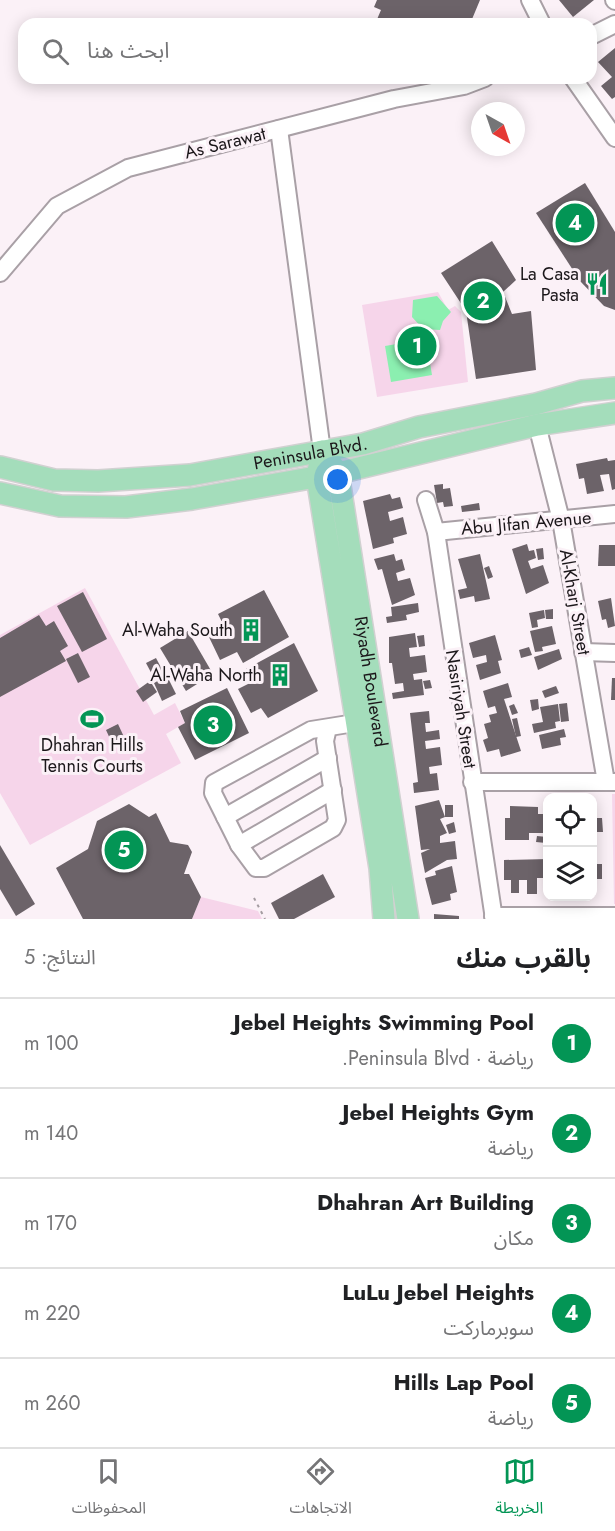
<!DOCTYPE html>
<html lang="ar">
<meta charset="utf-8">
<style>
:root{--surface:#fff;--page:#f2f2f2;--text:#202124;--muted:#757577;--line:#e0e0e0;--accent:#039555}
body{margin:0;font-family:Jost,"Noto Sans Arabic",sans-serif;background:var(--page);color:var(--text);direction:rtl}
.controls{position:absolute;right:18px;bottom:18px;display:grid;overflow:hidden;border-radius:12px;box-shadow:0 3px 15px #0003}
.controls button{width:54px;height:54px;display:grid;place-items:center;padding:0;border:0;border-bottom:2px solid var(--line);background:var(--surface);color:var(--text);font:30px sans-serif}
.compass{position:absolute;left:471px;top:102px;width:54px;height:54px;border-radius:50%;background:var(--surface);box-shadow:0 3px 15px #0003;rotate:140deg}
.you{position:absolute;left:338px;top:480px;width:21px;height:21px;margin:-15px;border:4px solid #fff;border-radius:50%;background:#1a73e8;box-shadow:0 0 0 9px #1a73e833}
.badge{display:grid;place-items:center;width:39px;height:39px;border-radius:50%;background:var(--accent);color:#fff;font-size:20px;font-weight:700}
.pin{position:absolute;translate:-50% -50%;border:3px solid #fff;box-shadow:0 2px 6px #0006}
.list{margin:0;padding:0;list-style:none}
h2{display:flex;justify-content:space-between;align-items:center;height:78px;margin:0;padding:0 24px;font-size:26px}
h2 small{font-size:20px;font-weight:400;color:var(--muted)}
.list li{display:grid;grid-template-columns:39px 1fr auto;gap:18px;align-items:center;box-sizing:border-box;height:90px;padding:0 24px;border-top:2px solid var(--line)}
.list b{display:block;font-size:22px;white-space:nowrap}
.list p{margin:0;font-size:20px;white-space:nowrap;color:var(--muted)}
.list em{font-size:20px;font-style:normal;color:var(--muted)}
.icon{flex:none;width:33px;height:33px;fill:none;stroke:currentColor;stroke-width:2;stroke-linecap:round;stroke-linejoin:round}
.map{position:relative;flex:none;width:615px;height:919px;overflow:hidden;direction:ltr}
.search{position:absolute;background:var(--surface);box-shadow:0 3px 15px #0003;left:18px;right:18px;top:18px;height:66px;display:flex;align-items:center;gap:15px;box-sizing:border-box;padding:0 21px;border-radius:18px;color:var(--muted);font-size:22px}
.sheet{height:528px;background:var(--surface)}
nav{display:flex;justify-content:space-around;align-items:center;box-sizing:border-box;height:84px;border-top:2px solid var(--line);background:var(--surface);font-size:16px;color:var(--muted)}
nav a{display:grid;justify-items:center;gap:3px}
nav .on{color:var(--accent)}
.map>svg:first-child{display:block}
</style>
<div class="map">
<svg width="615" height="919" viewBox="0 0 615 919">
<rect width="100%" height="100%" fill="#fbf1f7"/>
<g fill="#f6d5ea">
<polygon points="438,292 448,310 455,306 461,312 468,382 377,397 362,305"/>
<polygon points="85,588 154,715 175,703 185,723 166,734 181,763 30,845 0,793 0,635"/>
<polygon points="612,794 615,794 615,904 614,904"/>
<polygon points="201,897 258,911 262,919 192,919"/>
</g>
<g fill="#8befb0">
<polygon points="437,296 451,312 443,321 440,330 423,329 412,317 413,300"/>
<polygon points="426,339 432,375 391,382 385,346"/>
</g>
<g fill="#6c6369">
<polygon points="377,0 480,0 470,24 375,24 381,10 374,7"/>
<polygon points="559,0 594,0 573,17"/>
<polygon points="615,48 615,97 612,99 601,86 612,77 598,62"/>
<polygon points="585,183 615,232 615,310 604,306 580,281 536,213"/>
<polygon points="492,241 516,280 503,292 512,314 531,311 536,370 476,379 466,311 441,273"/>
<polygon points="607,458 608,461 615,460 615,489 612,490 609,474 600,475 604,491 587,494 584,478 579,479 576,464"/>
<polygon points="443,484 443,489 450,488 453,506 444,507 443,502 437,503 434,485"/>
<polygon points="390,494 392,499 400,497 403,508 388,512 390,521 403,517 407,534 393,538 394,543 373,549 363,501"/>
<polygon points="479,503 480,510 462,512 461,506"/>
<polygon points="527,544 529,551 534,550 536,558 528,561 531,569 543,565 549,583 526,594 512,549"/>
<polygon points="599,545 615,545 615,566 598,566"/>
<polygon points="543,548 544,559 538,560 536,549"/>
<polygon points="394,554 396,561 402,559 405,570 396,573 398,581 410,578 415,595 392,605 382,569 378,570 374,559"/>
<polygon points="480,554 490,599 475,602 474,596 460,599 458,590 467,588 458,559"/>
<polygon points="489,566 493,577 488,579 484,568"/>
<polygon points="264,590 289,637 243,663 237,652 220,660 208,635 224,626 218,614"/>
<polygon points="83,592 107,639 82,652 57,606"/>
<polygon points="611,598 615,626 608,628 606,619 602,620 598,601"/>
<polygon points="418,603 419,612 406,615 407,620 387,623 386,617 392,616 391,607"/>
<polygon points="553,609 553,619 546,619 545,610"/>
<polygon points="544,610 545,618 537,620 538,627 532,628 529,613"/>
<polygon points="39,615 46,626 54,621 68,646 60,651 66,661 0,697 0,638"/>
<polygon points="552,626 556,644 542,647 543,651 535,652 530,631"/>
<polygon points="188,631 213,674 186,691 160,648"/>
<polygon points="415,633 417,647 409,648 410,657 425,655 427,672 413,674 414,680 422,679 424,695 393,699 392,693 404,691 403,683 395,684 392,663 389,663 389,637"/>
<polygon points="424,635 425,646 419,647 417,636"/>
<polygon points="495,635 502,660 498,661 501,673 480,680 476,665 487,662 486,655 473,658 469,643"/>
<polygon points="294,643 318,691 268,718 261,708 251,713 238,689 254,681 246,669"/>
<polygon points="529,647 532,655 521,658 519,650"/>
<polygon points="559,649 562,659 538,670 534,657"/>
<polygon points="78,653 90,677 78,683 66,659"/>
<polygon points="156,658 165,675 155,680 146,663"/>
<polygon points="167,676 176,694 162,701 154,683"/>
<polygon points="612,678 615,678 615,700 611,700"/>
<polygon points="430,680 432,688 425,689 423,681"/>
<polygon points="150,681 157,692 143,702 136,691"/>
<polygon points="508,683 512,697 504,699 521,751 501,757 499,749 487,752 483,740 488,738 484,724 491,722 489,715 497,713 495,706 488,708 483,691"/>
<polygon points="556,686 559,693 545,698 542,691"/>
<polygon points="227,688 249,733 195,760 178,727 185,723 180,711"/>
<polygon points="538,699 539,709 532,711 530,700"/>
<polygon points="567,703 569,721 561,722 559,704"/>
<polygon points="514,704 518,713 512,715 509,706"/>
<polygon points="558,704 560,721 555,722 556,728 534,733 532,724 543,722 540,707"/>
<polygon points="429,711 430,723 425,723 426,732 439,730 440,739 425,741 426,749 440,747 442,765 429,767 430,774 437,773 439,790 414,793 413,783 418,782 410,713"/>
<polygon points="517,718 521,736 516,737 512,719"/>
<polygon points="118,724 124,737 112,743 106,730"/>
<polygon points="564,729 566,737 560,738 561,745 542,749 539,735"/>
<polygon points="439,800 445,817 440,819 447,833 440,836 440,843 455,841 457,859 447,860 425,873 421,853 430,849 421,850 415,806"/>
<polygon points="129,804 149,817 156,813 170,842 188,845 192,852 184,874 189,874 201,897 192,919 83,919 56,868 88,849 97,821"/>
<rect x="445" y="805" width="8" height="12"/>
<polygon points="510,806 538,807 538,814 548,814 548,833 529,833 529,840 505,840 505,818 510,818"/>
<polygon points="592,809 597,809 597,818 602,818 603,832 592,832"/>
<polygon points="454,822 456,832 449,834 446,825"/>
<polygon points="537,836 547,837 546,843 536,842"/>
<polygon points="0,845 35,904 16,916 0,889"/>
<polygon points="548,859 548,893 544,893 544,878 537,878 537,894 527,894 527,880 519,880 519,893 511,893 511,880 504,880 504,860"/>
<polygon points="592,864 602,864 602,879 595,879 595,896 592,896"/>
<polygon points="452,866 457,892 450,894 451,900 432,905 425,878 436,875 435,871"/>
<polygon points="323,874 335,897 294,919 279,919 271,903"/>
<polygon points="434,914 459,916 459,919 434,919"/>
</g>
<g fill="none" stroke-linecap="round" stroke-linejoin="round">
<g stroke="#a9a0a6" stroke-width="20">
<g id="minor">
<polyline points="530,0 542,24"/>
<polyline points="614,0 615,1"/>
<polyline points="591,36 615,24"/>
<polyline points="573,78 615,138"/>
<polyline points="279,129 322,451"/>
<polyline points="0,273 57,206 128,168 394,99 464,86 485,78"/>
<polyline points="537,425 561,520 606,782"/>
<polyline points="426,500 436,532 494,919"/>
<polyline points="436,532 615,514"/>
<polyline points="583,652 615,653"/>
<polyline points="328,728 325,741 337,820 333,828 264,868 256,868 239,845 213,793 214,783 311,730 367,721"/>
<polyline points="472,782 614,782"/>
<polyline points="225,817 328,758"/>
<polyline points="239,845 333,790"/>
<polyline points="493,916 615,916"/>
</g>
</g>
<g stroke="#d1d1d1" stroke-width="24">
<g id="major">
<path id="s1" d="M0 467 54 480 98 481 190 475 363 444 419 427 536 404 582 391 615 388"/>
<polyline points="0,493 60,506 126,507 192,499 338,473 537,425 615,413"/>
<path id="s2" d="M384 919 380 868 317 477 322 451 338 473 408 919"/>
</g>
</g>
<polyline stroke="#a49ca1" stroke-width="2" stroke-dasharray="3 4.5" stroke-linecap="butt" points="254,898 265,919"/>
<use href="#minor" stroke="#fff" stroke-width="16"/>
<use href="#major" stroke="#a4ddbb" stroke-width="21"/>
</g>
<defs>
<g id="restaurant-bare" transform="scale(1.8)"><path d="M-5-6h1v4h1v-4h1v4h1v-4h1v5L-1.5 .5V6h-2V.5L-5-1ZM5-6V6H3V1.5H1.5Q1.5-4 5-6Z" fill="#039555" stroke="#fbf1f7" stroke-width="2.5" paint-order="stroke"/></g>
<g id="building-bare" transform="scale(1.8)"><path d="M-4-6H4V6H1V3H-1V6H-4ZM-2.5-4.3h1.7v1.8h-1.7ZM.8-4.3h1.7v1.8H.8ZM-2.5-1h1.7V.8h-1.7ZM.8-1h1.7V.8H.8Z" fill="#039555" stroke="#fbf1f7" stroke-width="2.5" paint-order="stroke"/></g>
<g id="stadium-bare" transform="scale(1.8)"><path d="M0-5a6.5 5 0 1 0 0 10a6.5 5 0 1 0 0-10ZM-3.5-1.8h7v3.6h-7Z" fill="#039555" stroke="#fbf1f7" stroke-width="2.5" paint-order="stroke"/></g>
</defs>
<g fill-rule="evenodd">
<use href="#restaurant-bare" x="597" y="284"/>
<use href="#building-bare" x="251" y="630"/>
<use href="#building-bare" x="280" y="675"/>
<use href="#stadium-bare" x="92" y="719"/>
</g>
<g text-anchor="middle" stroke-width="6" stroke-linejoin="round" paint-order="stroke">
<g font-size="18" fill="#1b171a" stroke="#fbf1f7">
<text transform="translate(225 143) rotate(-14)" y="6">As Sarawat</text>
<text dy="6" stroke="none"><textPath href="#s1" startOffset="314">Peninsula Blvd.</textPath></text>
<text transform="translate(526 523) rotate(-5)" y="6">Abu Jifan Avenue</text>
<text transform="translate(575 602) rotate(80)" y="6">Al-Kharj Street</text>
<text dy="6" stroke="none"><textPath href="#s2" startOffset="712">Riyadh Boulevard</textPath></text>
<text transform="translate(461 709) rotate(81)" y="6">Nasiriyah Street</text>
</g>
<g font-size="18" fill="#1b171a" stroke="#fbf1f7" text-anchor="end">
<text x="579" y="280">La Casa<tspan x="579" dy="21">Pasta</tspan></text>
<text x="233" y="636">Al-Waha South</text>
<text x="262" y="681">Al-Waha North</text>
<text x="92" y="751" text-anchor="middle">Dhahran Hills<tspan x="92" dy="21">Tennis Courts</tspan></text>
</g>
</g>
</svg>
<div class="controls">
<button><svg class="icon" aria-label="locate" viewBox="0 0 24 24"><circle cx="12" cy="12" r="6"/><path d="M12 2v4M12 18v4M2 12h4M18 12h4"/></svg></button>
<button><svg class="icon" aria-label="layers" viewBox="0 0 24 24"><path d="M12 4l9 5-9 5-9-5zM3 14l9 5 9-5"/></svg></button>
</div>
<svg class="compass" viewBox="-18 -18 36 36"><path d="M0-13l5 13h-10z" fill="#e53935"/><path d="M0 13l5-13h-10z" fill="#757577"/></svg>
<div class="you"></div>
<div class="pin badge" style="left:417px;top:346px">1</div>
<div class="pin badge" style="left:483px;top:301px">2</div>
<div class="pin badge" style="left:213px;top:725px">3</div>
<div class="pin badge" style="left:575px;top:223px">4</div>
<div class="pin badge" style="left:124px;top:850px">5</div>
<div class="search"><svg class="icon" aria-label="search" viewBox="0 0 24 24"><circle cx="10" cy="10" r="6"/><path d="M15 15l6 6"/></svg>ابحث هنا</div>
</div>
<section class="sheet">
<h2>بالقرب منك<small>النتائج: 5</small></h2>
<ul class="list">
<li><span class="badge">1</span><div><b>Jebel Heights Swimming Pool</b><p>رياضة · Peninsula Blvd.</p></div><em>100 m</em></li>
<li><span class="badge">2</span><div><b>Jebel Heights Gym</b><p>رياضة</p></div><em>140 m</em></li>
<li><span class="badge">3</span><div><b>Dhahran Art Building</b><p>مكان</p></div><em>170 m</em></li>
<li><span class="badge">4</span><div><b>LuLu Jebel Heights</b><p>سوبرماركت</p></div><em>220 m</em></li>
<li><span class="badge">5</span><div><b>Hills Lap Pool</b><p>رياضة</p></div><em>260 m</em></li>
</ul>
</section>
<nav>
<a class="on"><svg class="icon" aria-label="map" viewBox="0 0 24 24"><path d="M3 6l6-2 6 2 6-2v14l-6 2-6-2-6 2zM9 4v14M15 6v14"/></svg>الخريطة</a>
<a><svg class="icon" aria-label="directions" viewBox="0 0 24 24"><path d="M12 3l9 9-9 9-9-9zM9 14v-3h6M13 9l2 2-2 2"/></svg>الاتجاهات</a>
<a><svg class="icon" aria-label="saved" viewBox="0 0 24 24"><path d="M7 4h10v16l-5-4-5 4z"/></svg>المحفوظات</a>
</nav>
